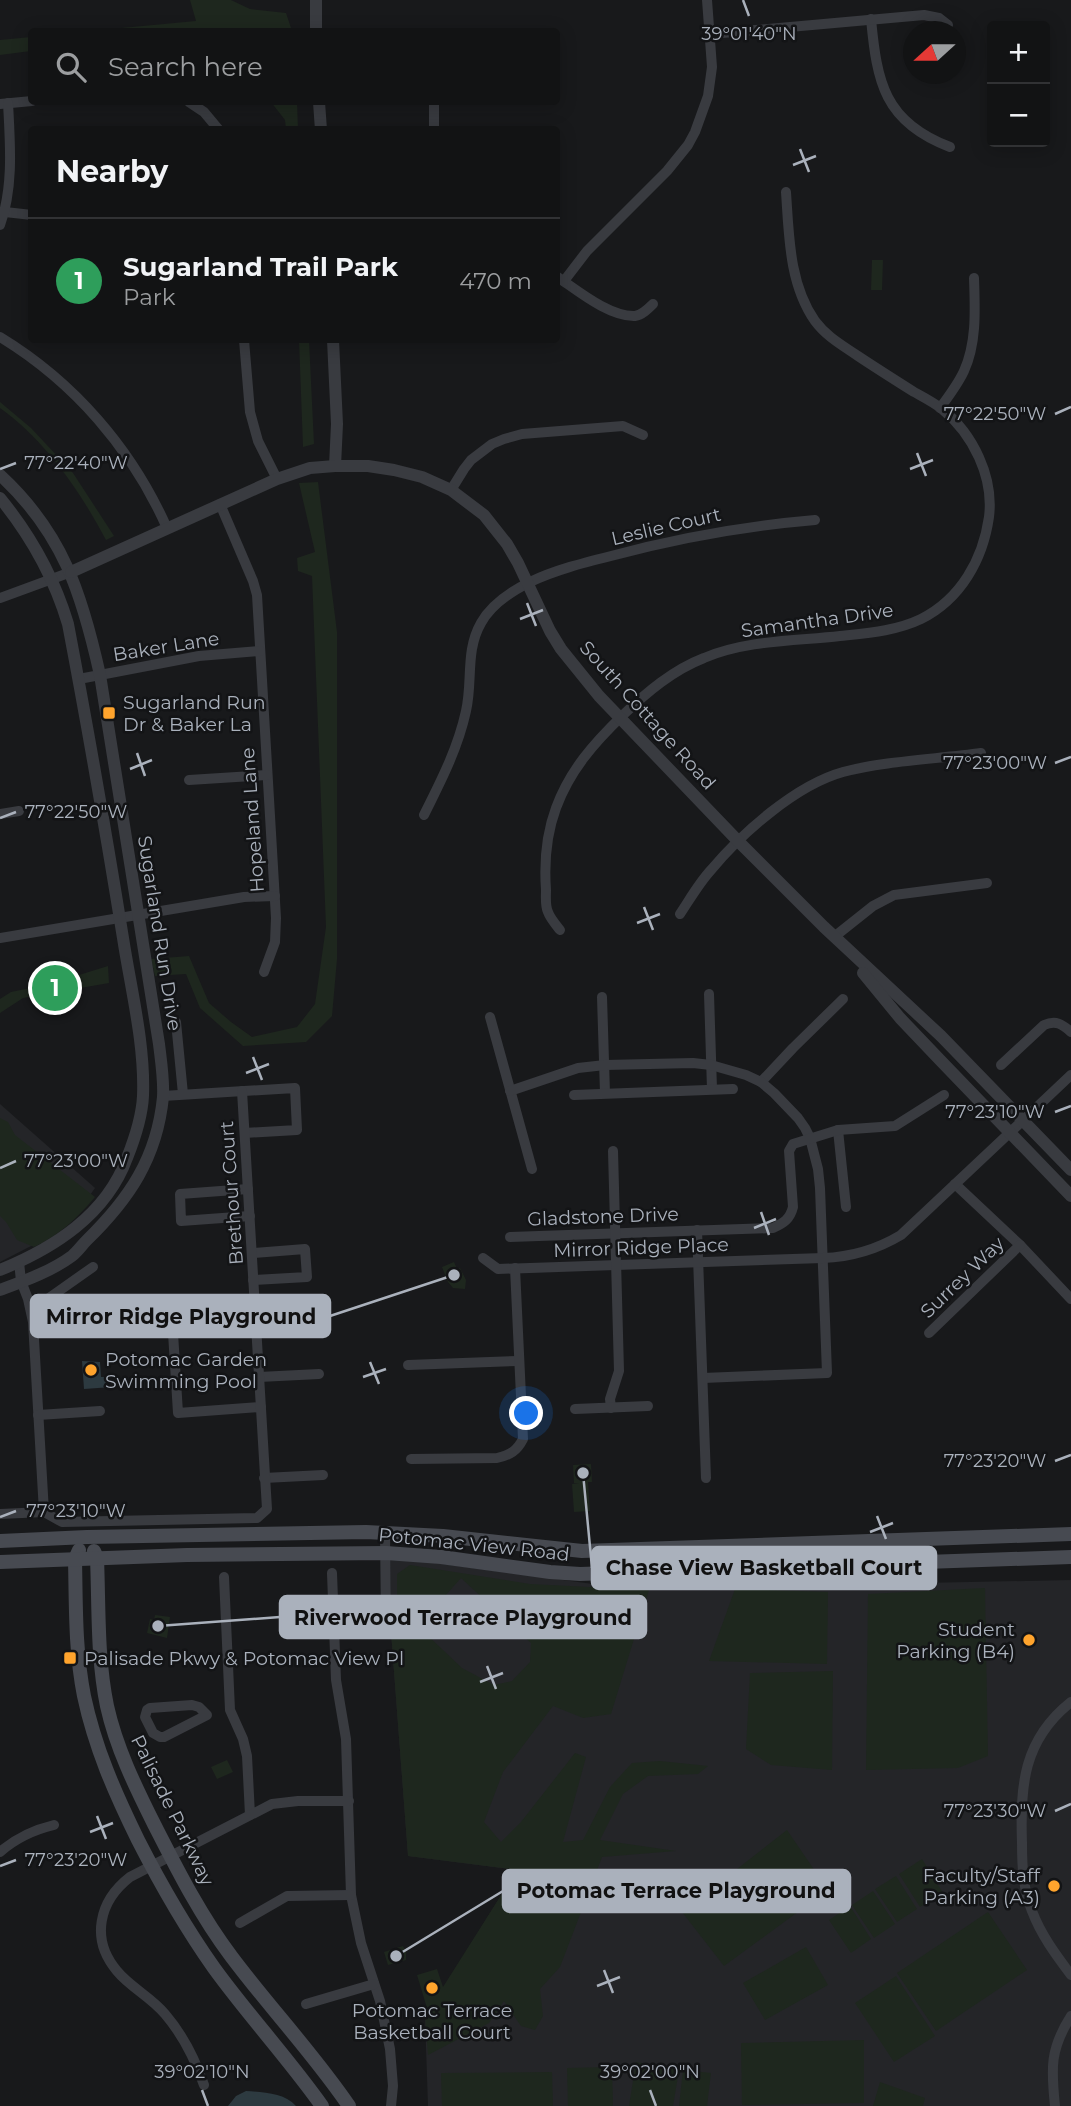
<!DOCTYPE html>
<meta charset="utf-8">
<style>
:root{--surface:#121314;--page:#1f2022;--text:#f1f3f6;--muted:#9c9ea0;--line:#313234;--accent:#8c9099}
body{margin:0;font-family:Montserrat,sans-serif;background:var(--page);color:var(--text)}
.controls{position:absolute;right:21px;top:21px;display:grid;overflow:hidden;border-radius:7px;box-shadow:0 4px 18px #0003}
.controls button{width:63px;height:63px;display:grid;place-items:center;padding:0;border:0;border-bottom:2px solid var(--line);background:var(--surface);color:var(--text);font:35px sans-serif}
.compass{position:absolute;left:903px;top:21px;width:63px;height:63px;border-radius:50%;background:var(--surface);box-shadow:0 4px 18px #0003;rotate:249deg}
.you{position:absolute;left:527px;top:1414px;width:24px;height:24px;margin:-18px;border:5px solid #fff;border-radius:50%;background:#1a73e8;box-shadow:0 0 0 10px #1a73e833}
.badge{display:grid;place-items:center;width:46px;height:46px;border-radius:50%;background:var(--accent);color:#fff;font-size:23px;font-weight:700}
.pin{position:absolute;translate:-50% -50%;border:4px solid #fff;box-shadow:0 2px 7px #0006}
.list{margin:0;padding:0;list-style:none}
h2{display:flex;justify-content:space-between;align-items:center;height:91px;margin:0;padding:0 28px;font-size:30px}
h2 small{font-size:23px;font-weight:400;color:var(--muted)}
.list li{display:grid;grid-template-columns:46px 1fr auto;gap:21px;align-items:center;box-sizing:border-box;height:126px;padding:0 28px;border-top:2px solid var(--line)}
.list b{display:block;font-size:26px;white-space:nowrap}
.list p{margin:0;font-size:23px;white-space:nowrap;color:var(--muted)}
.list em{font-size:23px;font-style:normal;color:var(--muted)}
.icon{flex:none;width:38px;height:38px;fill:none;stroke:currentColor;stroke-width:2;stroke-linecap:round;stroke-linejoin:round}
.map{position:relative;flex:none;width:1071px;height:2106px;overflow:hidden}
.search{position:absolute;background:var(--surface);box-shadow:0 4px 18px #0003;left:28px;top:28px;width:532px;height:77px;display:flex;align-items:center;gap:18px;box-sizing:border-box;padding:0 24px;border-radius:7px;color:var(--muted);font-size:26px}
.panel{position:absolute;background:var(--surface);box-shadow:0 4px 18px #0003;left:28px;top:126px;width:532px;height:217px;border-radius:7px}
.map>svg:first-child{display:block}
</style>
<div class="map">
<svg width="1071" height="2106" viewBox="0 0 1071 2106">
<rect width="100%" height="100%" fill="#18191b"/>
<g fill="#242528">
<polygon points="0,1104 95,1188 83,1205 68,1221 31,1246 0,1262"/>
<polygon points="390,1557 631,1589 1071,1580 1071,2106 428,2106 425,2017 517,1870 408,1856 391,1632"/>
</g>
<g fill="#1e271e">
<polygon points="190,0 231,0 250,9 286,13 292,31 89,31 196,21"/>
<polygon points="31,37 31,51 0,55 0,40"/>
<polygon points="271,102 297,102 298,129 286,129 285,120"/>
<polygon points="872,260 883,260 882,290 871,290"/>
<polygon points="299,340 309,340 314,444 303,447"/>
<path d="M0 402 31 428 73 473 114 536 106 540C80 491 46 441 0 408Z"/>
<polygon points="318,482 337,632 337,959 332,1016 306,1042 243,1046 200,1008 186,974 155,976 151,959 189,956 209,1003 231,1022 252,1037 297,1027 315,1004 326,927 312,576 298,571 297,558 315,552 299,483"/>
<polygon points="108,966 109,983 23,998 0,1013 0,999 11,992 50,984"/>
<path d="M0 1118 8 1122 15 1135 95 1197C78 1217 59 1236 34 1247L17 1240 6 1222 0 1216Z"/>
<polygon points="454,1262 457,1269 460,1268 466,1280 465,1289 453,1288 448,1282 442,1267"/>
<polygon points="591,1464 592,1482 588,1482 590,1511 574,1512 572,1484 579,1483 574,1483 573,1465"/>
<polygon points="410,1565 530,1584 649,1590 611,1714 583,1718 553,1706 503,1772 484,1822 501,1842 521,1822 575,1753 586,1757 563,1842 583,1840 610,1787 632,1763 660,1761 708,1766 698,1774 648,1776 623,1794 600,1840 676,1851 602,1857 560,1967 540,1989 543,2016 535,2030 521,2026 504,2001 489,2023 428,2055 425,2017 431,2008 427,2008 417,1975 437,1969 443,1987 517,1870 408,1856 391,1632 424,1632 462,1668 494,1685 512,1681 530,1662 531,1643 461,1578 429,1614 397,1611 397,1574"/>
<polygon points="985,1588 988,1756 958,1768 866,1770 868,1594"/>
<polygon points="735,1589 828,1592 827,1664 709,1661"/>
<polygon points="155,1615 170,1617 167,1638 147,1633 150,1619 154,1620"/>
<polygon points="833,1671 832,1770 771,1765 746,1749 750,1673"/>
<polygon points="227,1760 233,1772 217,1779 211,1767"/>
<polygon points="787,1830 828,1890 724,1966 682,1912"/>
<polygon points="922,1859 943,1893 920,1907 899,1874"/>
<polygon points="896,1876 917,1909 897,1922 875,1889"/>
<polygon points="873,1891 895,1924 874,1938 852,1905"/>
<polygon points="850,1906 871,1939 851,1953 829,1920"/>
<polygon points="988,1912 1027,1970 936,2031 897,1973"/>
<polygon points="403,1946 406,1952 406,1960 388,1965 384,1952"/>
<polygon points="806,1947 828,1985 765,2020 743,1983"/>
<polygon points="896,1976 935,2036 894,2062 855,2003"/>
<polygon points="864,2040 864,2103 742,2105 741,2043"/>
<polygon points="636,2062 679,2070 673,2106 629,2106"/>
<polygon points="612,2067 613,2106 568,2106 567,2068"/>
<polygon points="683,2070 711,2073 707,2106 679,2106"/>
<polygon points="552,2072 553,2106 442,2106 441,2073"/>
<polygon points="880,2082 925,2098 923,2106 873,2106"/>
</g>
<g fill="#2d3a40">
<polygon points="82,1361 100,1362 101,1377 111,1377 112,1387 84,1389"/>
<path d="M246 2091C263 2092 285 2093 296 2106H228L236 2096Z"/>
</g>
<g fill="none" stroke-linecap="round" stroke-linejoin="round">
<g stroke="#393b40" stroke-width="10">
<path d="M871 19C877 82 884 122 950 147"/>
<polyline points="711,34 924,15 939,18 948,25"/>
<polyline points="189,102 204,112 219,130"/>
<polyline points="434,102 434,130"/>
<polyline points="0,104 32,101"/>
<polyline points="5,212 32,215"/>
<path d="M0 225C14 187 10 142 8 103"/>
<path d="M556 276C577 290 609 317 635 316 642 315 648 309 653 304"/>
<polyline points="564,281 587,251 667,171 688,145 695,132 708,96 712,67 707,0"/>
<path d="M0 337C74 382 132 449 167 528"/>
<polyline points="244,340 250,412 258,441 277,479"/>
<path d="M940 408C949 396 958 384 964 371 977 342 975 309 974 278"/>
<polyline points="451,490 464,469 471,460 492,444 504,439 522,434 623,426 643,435"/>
<polyline points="220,504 253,581 257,595 276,918 275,942 264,972"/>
<polyline points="0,598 71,572"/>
<polyline points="79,679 199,656 260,651"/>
<polyline points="189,780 267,775"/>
<polyline points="0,814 19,811"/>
<path d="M424 815C441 781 458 748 466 711 473 681 465 651 481 623 491 605 512 591 530 582 555 570 583 563 611 556 678 538 745 526 815 520"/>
<path d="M680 914C690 899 699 883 711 870 742 833 796 785 843 772 884 761 938 759 981 753"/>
<path d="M560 930C556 925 550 918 548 912 545 906 546 897 546 890 544 862 546 835 556 808 570 770 594 743 623 715 647 692 673 670 704 658 746 640 796 641 840 636 868 633 896 631 921 619 961 599 983 559 989 517 994 477 973 434 942 409 933 402 923 397 914 392 895 380 876 368 858 356 842 345 826 336 815 321 789 284 789 235 786 192"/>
<polyline points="834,937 873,906 894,895 987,883"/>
<polyline points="0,938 244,897 275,896"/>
<polyline points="709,994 712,1089"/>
<polyline points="602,997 605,1093"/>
<polyline points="490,1017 532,1169"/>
<polyline points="176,1022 183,1094"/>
<path d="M1001 1065 1044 1025C1056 1020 1062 1024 1071 1032"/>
<polyline points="761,1082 793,1048 843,999"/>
<polyline points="510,1091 578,1068 605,1065 693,1063 711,1065 746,1075 761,1082 774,1093 798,1118 805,1128 810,1138 818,1169 820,1188 827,1373 703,1378"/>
<polyline points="574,1095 733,1089"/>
<polyline points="163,1096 295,1088 297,1130 245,1133"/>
<polyline points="838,1130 846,1207"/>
<polyline points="955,1184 1020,1245 1071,1299"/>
<polyline points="248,1189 180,1194 181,1221 250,1216"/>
<polyline points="697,1230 706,1478"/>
<path d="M510 1237 773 1228C784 1223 790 1219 793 1207L789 1151 793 1144 838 1130 895 1126 944 1095"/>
<polyline points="253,1253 305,1249 307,1277 253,1280"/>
<path d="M483 1258 498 1269 823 1258C852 1257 876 1250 901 1235L1071 1075"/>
<polyline points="19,1262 21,1281 28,1299 33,1322 44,1512"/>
<polyline points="30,1307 49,1298 93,1267"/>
<polyline points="255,1311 172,1317 178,1413 261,1407"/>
<polyline points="929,1333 1020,1245"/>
<polyline points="408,1365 518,1361"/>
<polyline points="259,1377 319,1374"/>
<polyline points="611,1408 610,1399 619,1371 613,1151"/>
<polyline points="575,1409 648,1406"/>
<polyline points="38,1415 100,1411"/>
<path d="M411 1459 497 1458C510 1455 517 1451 523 1439L515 1268"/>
<polyline points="264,1478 323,1475"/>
<polyline points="0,1514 44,1512 62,1522 257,1518 267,1509 242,1091"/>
<polyline points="332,1573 336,1680 346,1739 351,1895 361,1943 380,2001 390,2049 393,2086 391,2106"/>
<polyline points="224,1577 230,1710 243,1739 247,1756 250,1815"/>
<polyline points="335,1625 386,1622 385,1533"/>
<path d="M1071 1702C1023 1740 1020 1786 1022 1843 1022 1866 1023 1889 1032 1911 1041 1935 1056 1955 1071 1975"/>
<polygon points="192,1705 199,1707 207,1715 164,1737 160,1737 153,1733 145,1717 147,1710 150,1708"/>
<path d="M0 1852C16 1838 33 1830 54 1825"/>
<polyline points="240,1923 287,1896 351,1895"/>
<polyline points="306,2004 374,1984"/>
<path d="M204 2085C195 2059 183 2035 165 2014 151 1997 130 1987 117 1971 90 1939 99 1901 130 1877L272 1804 298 1801H349"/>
<path d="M1055 2106C1051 2068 1050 2049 1071 2016"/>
</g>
<g stroke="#393b40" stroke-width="12">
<polyline points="316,32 316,0"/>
<polyline points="319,102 321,130"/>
<polyline points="333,340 337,424 335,466"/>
<path d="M0 475C63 533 82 594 100 675L159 1044C161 1061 164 1079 163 1097 157 1158 129 1199 87 1240 82 1245 78 1251 72 1256 52 1271 24 1281 0 1290"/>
<path d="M0 498C31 536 54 577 68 624 88 729 106 833 123 938 131 990 145 1044 143 1096 142 1117 135 1138 127 1158 106 1215 54 1248 0 1270"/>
<polyline points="71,572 277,479 310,468 335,466 368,466 394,470 422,477 451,490 484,515 507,544 518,563 550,631 561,649 599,696 738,841 824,927 941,1036 1071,1170"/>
<polyline points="863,973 900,1018 940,1060 1071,1196"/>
</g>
<g stroke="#474a51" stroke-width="14">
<polyline points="0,1541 87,1537 366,1532 443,1536 582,1551 1071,1534"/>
<path d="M79 1550 75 1559C76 1605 75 1651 84 1696 95 1748 115 1793 138 1840 161 1885 185 1927 214 1968 248 2015 288 2058 322 2106"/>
<path d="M94 1551 97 1558C99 1607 97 1658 107 1706 116 1747 135 1786 154 1824 177 1869 200 1915 231 1956 269 2007 313 2053 349 2106"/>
<polyline points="0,1562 187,1555 386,1553 441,1557 550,1572 580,1574 1071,1557"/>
</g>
</g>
<path fill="none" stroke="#aab1bc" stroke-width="2.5" d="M743 0 749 16M800 149 809 172M793 165 816 156M1055 414 1071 407M917 453 926 476M0 469 16 463M910 469 933 460M527 603 536 626M520 619 543 610M137 753 145 776M1055 763 1071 757M130 769 152 760M0 818 16 812M644 907 653 930M637 923 660 914M253 1057 262 1080M246 1073 269 1064M1055 1112 1071 1106M0 1168 16 1161M761 1212 769 1235M754 1228 776 1219M370 1362 379 1384M363 1377 386 1369M1055 1461 1071 1455M877 1516 886 1539M0 1517 16 1511M870 1532 893 1523M487 1666 496 1689M480 1682 503 1673M1055 1811 1071 1804M97 1816 106 1839M90 1832 113 1823M0 1866 16 1860M604 1970 613 1993M597 1986 620 1977M202 2090 208 2106M650 2090 656 2106"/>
<g fill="#ffa42d" stroke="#131416" stroke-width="2.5">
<rect x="102" y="706" width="14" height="14" rx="3.5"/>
<circle cx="91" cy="1370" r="7"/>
<circle cx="1029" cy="1640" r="7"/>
<rect x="63" y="1651" width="14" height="14" rx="3.5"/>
<circle cx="1054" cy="1886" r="7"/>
<circle cx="432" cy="1988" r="7"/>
</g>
<g text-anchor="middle" stroke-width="5" stroke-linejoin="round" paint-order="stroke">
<g font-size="19" fill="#aab1bc" stroke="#131416">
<text transform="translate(666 526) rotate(-13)" y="7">Leslie Court</text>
<text transform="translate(817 620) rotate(-8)" y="7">Samantha Drive</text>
<text transform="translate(166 646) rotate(-9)" y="7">Baker Lane</text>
<text transform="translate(648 715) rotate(48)" y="7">South Cottage Road</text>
<text transform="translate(252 820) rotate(-94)" y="7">Hopeland Lane</text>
<text transform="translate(160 933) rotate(81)" y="7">Sugarland Run Drive</text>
<text transform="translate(231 1193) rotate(-94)" y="7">Brethour Court</text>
<text transform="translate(603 1216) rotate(-2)" y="7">Gladstone Drive</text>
<text transform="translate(641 1247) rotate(-2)" y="7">Mirror Ridge Place</text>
<text transform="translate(962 1277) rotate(-44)" y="7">Surrey Way</text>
<text transform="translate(474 1544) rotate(6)" y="7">Potomac View Road</text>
<text transform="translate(173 1810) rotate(64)" y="7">Palisade Parkway</text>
</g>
<g font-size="19" fill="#aab1bc" stroke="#131416" text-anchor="start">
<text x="123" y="709">Sugarland Run<tspan x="123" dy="22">Dr &amp; Baker La</tspan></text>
<text x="105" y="1366">Potomac Garden<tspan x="105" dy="22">Swimming Pool</tspan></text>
<text x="1015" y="1636" text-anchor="end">Student<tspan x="1015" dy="22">Parking (B4)</tspan></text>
<text x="84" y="1665">Palisade Pkwy &amp; Potomac View Pl</text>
<text x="1040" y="1882" text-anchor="end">Faculty/Staff<tspan x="1040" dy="22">Parking (A3)</tspan></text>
<text x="432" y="2017" text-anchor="middle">Potomac Terrace<tspan x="432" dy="22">Basketball Court</tspan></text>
</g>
</g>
<g font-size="18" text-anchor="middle" fill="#aab1bc" stroke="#131416" stroke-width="5" stroke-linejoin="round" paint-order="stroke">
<text x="749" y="40">39°01'40"N</text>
<text x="995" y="420">77°22'50"W</text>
<text x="76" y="469">77°22'40"W</text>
<text x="995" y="769">77°23'00"W</text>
<text x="76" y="818">77°22'50"W</text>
<text x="995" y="1118">77°23'10"W</text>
<text x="76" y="1167">77°23'00"W</text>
<text x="995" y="1467">77°23'20"W</text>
<text x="76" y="1517">77°23'10"W</text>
<text x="995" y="1817">77°23'30"W</text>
<text x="76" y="1866">77°23'20"W</text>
<text x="202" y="2078">39°02'10"N</text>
<text x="650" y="2078">39°02'00"N</text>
</g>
<path fill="none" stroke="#aab1bc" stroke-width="2.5" d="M454 1275L330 1316M583 1473L592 1568M158 1626L280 1617M396 1956L503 1891"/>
<g fill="#aab1bc" stroke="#131416" stroke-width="2.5">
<circle cx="454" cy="1275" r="7"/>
<circle cx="583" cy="1473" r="7"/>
<circle cx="158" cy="1626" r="7"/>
<circle cx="396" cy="1956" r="7"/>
</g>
<g fill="#aab1bc" stroke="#aab1bc" stroke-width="2.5">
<rect x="31" y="1295" width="299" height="42" rx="7"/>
<rect x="592" y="1547" width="344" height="42" rx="7"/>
<rect x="280" y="1596" width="366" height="42" rx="7"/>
<rect x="503" y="1870" width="347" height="42" rx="7"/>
</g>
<g font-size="21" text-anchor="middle" font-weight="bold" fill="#111">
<text x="181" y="1324">Mirror Ridge Playground</text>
<text x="764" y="1575">Chase View Basketball Court</text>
<text x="463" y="1625">Riverwood Terrace Playground</text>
<text x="676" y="1898">Potomac Terrace Playground</text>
</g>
</svg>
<div class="controls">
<button>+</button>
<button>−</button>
</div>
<svg class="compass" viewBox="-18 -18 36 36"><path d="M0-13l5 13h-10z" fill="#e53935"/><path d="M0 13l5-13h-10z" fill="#9c9ea0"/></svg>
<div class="you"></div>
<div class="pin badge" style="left:55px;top:988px;background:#2e9e5b">1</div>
<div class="search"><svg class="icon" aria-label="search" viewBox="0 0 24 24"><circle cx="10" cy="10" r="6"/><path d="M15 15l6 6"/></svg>Search here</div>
<section class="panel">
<h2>Nearby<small></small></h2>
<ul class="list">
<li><span class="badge" style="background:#2e9e5b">1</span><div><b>Sugarland Trail Park</b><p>Park</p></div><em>470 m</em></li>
</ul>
</section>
</div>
